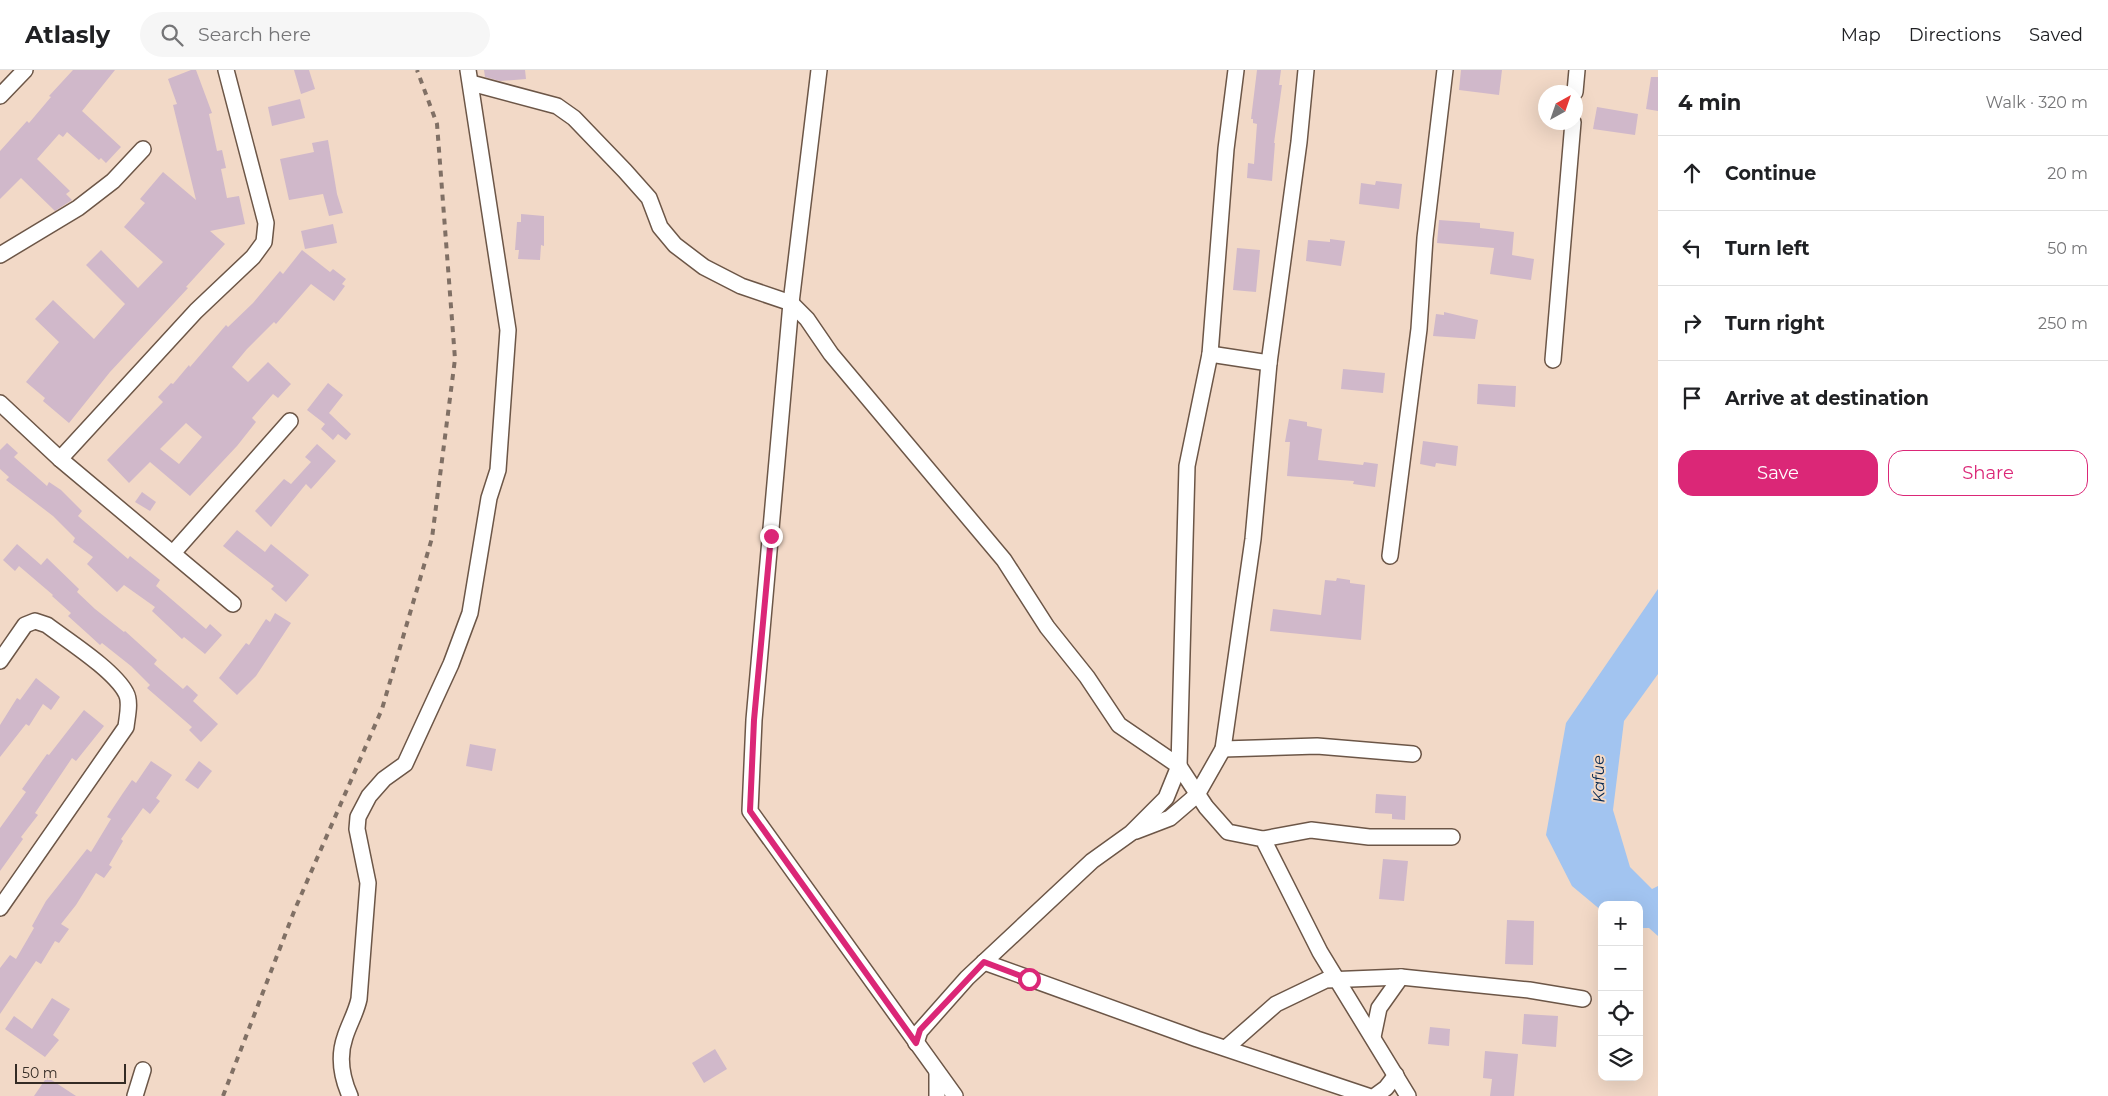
<!DOCTYPE html>
<meta charset="utf-8">
<style>
:root{--surface:#fff;--page:#f6f6f6;--text:#202124;--muted:#757577;--line:#e0e0e0;--accent:#db2777}
body{margin:0;font-family:Montserrat,sans-serif;background:var(--page);color:var(--text)}
.controls{position:absolute;right:15px;bottom:15px;display:grid;overflow:hidden;border-radius:10px;box-shadow:0 5px 20px #0002}
.controls button{width:45px;height:45px;display:grid;place-items:center;padding:0;border:0;border-bottom:1px solid var(--line);background:var(--surface);color:var(--text);font:25px sans-serif}
.compass{position:absolute;left:1538px;top:15px;width:45px;height:45px;border-radius:50%;background:var(--surface);box-shadow:0 5px 20px #0002;rotate:40deg}
.scale{position:absolute;left:15px;bottom:12px;width:111px;box-sizing:border-box;padding-left:5px;border:2px solid #342b24;border-top:0;font-size:14px;line-height:18px;white-space:nowrap;color:#342b24;-webkit-text-stroke:4px #f2d9c7;paint-order:stroke}
.stop{position:absolute;width:15px;height:15px;margin:-11px;border:4px solid #db2777;border-radius:50%;background:#fff}
.stop.end{background:#db2777;border-color:#fff;box-shadow:0 1px 5px #0008}
.list{margin:0;padding:0;list-style:none}
h2{display:flex;justify-content:space-between;align-items:center;height:65px;margin:0;padding:0 20px;font-size:21px}
h2 small{font-size:16px;font-weight:400;color:var(--muted)}
.list li{display:grid;grid-template-columns:32px 1fr auto;gap:15px;align-items:center;box-sizing:border-box;height:75px;padding:0 20px;border-top:1px solid var(--line)}
.list b{display:block;font-size:19px;white-space:nowrap}
.list em{font-size:16px;font-style:normal;color:var(--muted)}
.actions{display:flex;gap:10px;padding:15px 20px}
.actions a{flex:1;padding:11px 0;border:1px solid var(--accent);border-radius:15px;text-align:center;font-size:18px;color:var(--accent)}
.actions .main{background:var(--accent);color:#fff}
.icon{flex:none;width:28px;height:28px;fill:none;stroke:currentColor;stroke-width:2;stroke-linecap:round;stroke-linejoin:round}
.map{position:relative;flex:none;width:1658px;height:1026px;overflow:hidden}
header{display:flex;align-items:center;gap:30px;box-sizing:border-box;height:70px;padding:0 25px;background:var(--surface);border-bottom:1px solid var(--line)}
header strong{font-size:24px}
nav{display:flex;gap:28px;margin-inline-start:auto;font-size:18px}
.search{width:350px;height:45px;background:var(--page);display:flex;align-items:center;gap:12px;box-sizing:border-box;padding:0 18px;border-radius:28px;color:var(--muted);font-size:19px}
main{display:flex}
aside{flex:1;background:var(--surface)}
.map>svg:first-child{display:block}
</style>
<header>
<strong>Atlasly</strong>
<div class="search"><svg class="icon" aria-label="search" viewBox="0 0 24 24"><circle cx="10" cy="10" r="6"/><path d="M15 15l6 6"/></svg>Search here</div>
<nav><a>Map</a><a>Directions</a><a>Saved</a></nav>
</header>
<main>
<div class="map">
<svg width="1658" height="1026" viewBox="0 0 1658 1026">
<rect width="100%" height="100%" fill="#f2d9c7"/>
<polygon fill="#a2c4f0" points="1658,519 1658,604 1624,651 1613,740 1630,797 1652,819 1658,816 1658,866 1649,858 1639,858 1639,835 1602,835 1602,841 1572,816 1546,765 1566,653"/>
<g fill="#d0b8ca" fill-rule="evenodd">
<polygon points="73,0 115,0 82,41 121,77 106,93 101,88 99,90 67,62 63,67 59,64 37,89 70,121 66,124 72,130 55,141 21,108 0,129 0,81 27,51 29,53 51,27 49,26"/>
<polygon points="191,0 196,0 212,43 209,44 217,81 222,80 226,98 221,99 227,128 239,126 245,154 210,161 225,174 186,217 188,218 110,302 69,353 43,331 45,328 26,312 59,272 35,249 53,230 94,269 125,234 86,195 101,180 138,218 163,192 124,157 145,133 140,129 163,102 196,130 173,35 177,34 168,9"/>
<polygon points="294,0 309,0 315,19 301,24"/>
<polygon points="484,0 525,0 526,9 500,11 485,7"/>
<polygon points="1257,0 1281,0 1279,15 1282,15 1274,73 1275,73 1272,111 1247,108 1248,93 1254,94 1257,54 1253,53 1253,49 1251,49"/>
<polygon points="1461,0 1502,0 1499,25 1459,20"/>
<polygon points="1651,7 1658,7 1658,41 1646,39"/>
<polygon points="300,29 305,48 272,56 268,37"/>
<polygon points="1597,37 1638,44 1635,65 1593,59"/>
<polygon points="328,70 337,124 343,143 329,146 323,124 289,130 280,89 314,82 312,73"/>
<polygon points="1376,111 1402,114 1399,139 1359,134 1361,113 1375,115"/>
<polygon points="521,144 544,146 544,176 541,175 540,190 518,189 519,180 515,180 517,152 521,152"/>
<polygon points="1439,150 1480,153 1480,158 1514,162 1512,185 1534,189 1531,210 1490,204 1494,178 1437,173"/>
<polygon points="333,154 337,173 305,179 301,161"/>
<polygon points="1330,169 1345,171 1341,196 1306,191 1308,170 1330,172"/>
<polygon points="1237,178 1260,180 1256,222 1233,220"/>
<path d="M302 180 330 202 333 199 346 209 342 214 345 216 334 231 311 214 276 254 274 252 247 279 232 297 248 312 268 292 291 314 278 328 273 324 252 348 256 352 237 376 190 426 150 392 129 413 107 390 163 332 158 327 171 313 173 314 189 295 190 297 226 255 228 257 253 233 280 201 283 204ZM186 353 202 367 179 394 160 379Z"/>
<polygon points="1444,242 1478,250 1475,269 1433,266 1436,244 1444,245"/>
<polygon points="1343,299 1385,303 1383,323 1341,319"/>
<polygon points="328,313 343,325 329,343 351,364 346,370 338,364 333,370 321,359 325,354 307,340"/>
<polygon points="1478,314 1516,316 1515,337 1477,334"/>
<polygon points="1289,349 1307,352 1307,356 1322,359 1318,390 1363,395 1364,392 1378,394 1375,417 1353,414 1354,411 1287,406 1290,372 1285,372"/>
<polygon points="1423,371 1458,376 1456,396 1436,393 1435,397 1420,394"/>
<polygon points="7,373 18,383 14,387 47,416 49,412 61,420 82,441 78,446 128,489 130,486 160,510 156,516 206,559 210,554 222,565 205,584 184,567 182,569 152,541 155,537 124,515 117,522 87,494 93,487 73,472 75,468 53,446 6,410 9,407 0,399 0,380"/>
<polygon points="317,374 336,391 311,419 306,414 271,457 255,441 284,409 291,414 311,392 305,387"/>
<polygon points="142,422 156,432 150,441 135,432"/>
<polygon points="237,460 265,482 271,474 309,505 286,532 271,519 274,516 223,476"/>
<polygon points="17,474 41,495 47,488 79,519 77,522 95,539 124,562 125,561 157,590 154,594 183,619 187,615 198,625 193,631 218,654 201,672 189,660 192,657 147,618 150,615 131,596 102,573 100,575 88,564 68,546 71,543 52,526 53,525 19,496 15,501 3,490"/>
<polygon points="1337,508 1350,510 1350,513 1365,515 1361,570 1270,561 1273,539 1321,545 1325,510 1336,511"/>
<polygon points="275,543 291,553 256,606 237,625 219,608 246,573 249,575 266,549 270,552"/>
<polygon points="36,608 60,627 51,640 43,634 29,656 26,654 0,687 0,655 17,628 20,630"/>
<polygon points="84,640 104,656 76,691 72,688 35,743 38,745 21,767 23,769 0,801 0,758 26,722 22,719 47,684 49,685"/>
<polygon points="470,674 496,679 492,701 466,696"/>
<polygon points="151,691 172,705 156,728 160,731 150,744 143,738 121,769 123,771 109,795 112,797 104,808 96,803 76,835 61,854 69,859 59,873 55,871 41,894 36,891 0,944 0,898 10,885 16,889 34,858 32,856 46,831 87,779 91,782 111,749 107,747 123,723 132,710 136,713"/>
<polygon points="199,691 212,701 198,719 185,710"/>
<polygon points="1376,724 1406,726 1405,750 1392,749 1392,744 1375,743"/>
<polygon points="1383,789 1408,791 1404,831 1379,829"/>
<polygon points="1507,850 1534,851 1533,895 1505,894"/>
<polygon points="52,928 70,939 53,965 59,970 45,987 5,959 14,946 32,959"/>
<polygon points="1524,944 1558,946 1556,977 1522,974"/>
<polygon points="1430,957 1450,959 1449,976 1428,974"/>
<polygon points="715,979 727,999 704,1013 692,993"/>
<polygon points="1485,981 1518,984 1514,1026 1490,1026 1492,1009 1483,1008"/>
<polygon points="47,1007 76,1026 34,1026"/>
</g>
<g fill="none" stroke-linecap="round" stroke-linejoin="round">
<g stroke="#6c5647" stroke-width="18">
<g id="street">
<polyline points="819,0 791,233 754,650 750,741 955,1026"/>
<polyline points="471,13 557,36 574,48 625,101 649,128 660,157 675,175 704,197 741,216 791,233 807,249 831,284 1004,490 1047,557 1087,607 1119,655 1179,696 1206,737 1228,762 1263,769 1320,882 1408,1026"/>
<polyline points="1575,22 1577,0"/>
<polyline points="0,26 25,0"/>
<polyline points="0,185 78,138 113,111 143,79"/>
<polyline points="1210,284 1269,293"/>
<polyline points="1553,290 1573,52"/>
<polyline points="0,333 60,389 233,534"/>
<polyline points="60,389 196,241 253,187 264,172 266,153 226,0"/>
<polyline points="173,483 290,351"/>
<polyline points="1390,486 1419,259 1425,168 1445,0"/>
<path d="M0 591 25 555 35 551 47 555C68 571 114 600 126 623 131 632 127 647 126 657L0 838"/>
<polyline points="1223,679 1317,676 1413,684"/>
<polyline points="1136,761 1170,748 1191,730 1198,723 1223,679 1253,469 1269,293 1299,72 1306,0"/>
<polyline points="1263,769 1311,760 1369,767 1452,767"/>
<polyline points="984,892 1197,969 1368,1026"/>
<polyline points="1373,967 1379,938 1401,907"/>
<polyline points="916,973 920,961 967,908 1092,791 1131,763 1166,728 1179,696 1187,396 1210,284 1226,79 1236,0"/>
<polyline points="1226,978 1276,934 1326,910 1401,907 1529,920 1583,929"/>
<polyline points="937,1002 937,1026"/>
<polyline points="135,1026 143,1000"/>
<path d="M350 1026C342 1008 338 987 345 967 349 954 356 943 359 929L368 813 357 759 358 747 369 726 384 709 405 694 451 594 470 543 489 428 498 400 508 260 468 0"/>
<polyline points="1375,1026 1386,1018 1396,1005"/>
</g>
</g>
<use href="#street" stroke="#fff" stroke-width="15"/>
<polyline stroke="#807065" stroke-width="4" stroke-dasharray="6 6" stroke-linecap="butt" points="223,1026 295,839 382,639 432,468 455,289 437,54 417,0"/>
</g>
<g fill="none" stroke-linecap="round" stroke-linejoin="round">
<polyline stroke="#db2777" stroke-width="6" points="771,466 754,650 750,741 916,973 920,960 984,892 1029,909"/>
</g>
<g text-anchor="middle" stroke-width="4" stroke-linejoin="round" paint-order="stroke">
<g font-size="16" font-style="italic" fill="#062850" stroke="#f2d9c7">
<text transform="translate(1598 709) rotate(-91)" y="6">Kafue</text>
</g>
</g>
</svg>
<div class="controls">
<button>+</button>
<button>−</button>
<button><svg class="icon" aria-label="locate" viewBox="0 0 24 24"><circle cx="12" cy="12" r="6"/><path d="M12 2v4M12 18v4M2 12h4M18 12h4"/></svg></button>
<button><svg class="icon" aria-label="layers" viewBox="0 0 24 24"><path d="M12 4l9 5-9 5-9-5zM3 14l9 5 9-5"/></svg></button>
</div>
<svg class="compass" viewBox="-18 -18 36 36"><path d="M0-13l5 13h-10z" fill="#e53935"/><path d="M0 13l5-13h-10z" fill="#757577"/></svg>
<div class="scale">50 m</div>
<div class="stop" style="left:1029px;top:909px"></div>
<div class="stop end" style="left:771px;top:466px"></div>
</div>
<aside>
<h2>4 min<small>Walk · 320 m</small></h2>
<ul class="list">
<li><svg class="icon" aria-label="ahead" viewBox="0 0 24 24"><path d="M12 20V5M6 11l6-6 6 6"/></svg><div><b>Continue</b></div><em>20 m</em></li>
<li><svg class="icon" aria-label="left" viewBox="0 0 24 24"><path d="M17 20v-9H6M10 6l-5 5 5 5"/></svg><div><b>Turn left</b></div><em>50 m</em></li>
<li><svg class="icon" aria-label="right" viewBox="0 0 24 24"><path d="M7 20v-9h11M14 6l5 5-5 5"/></svg><div><b>Turn right</b></div><em>250 m</em></li>
<li><svg class="icon" aria-label="arrive" viewBox="0 0 24 24"><path d="M6 21V4h12l-3 4 3 4H6"/></svg><div><b>Arrive at destination</b></div></li>
</ul>
<div class="actions"><a class="main">Save</a><a>Share</a></div>
</aside>
</main>
